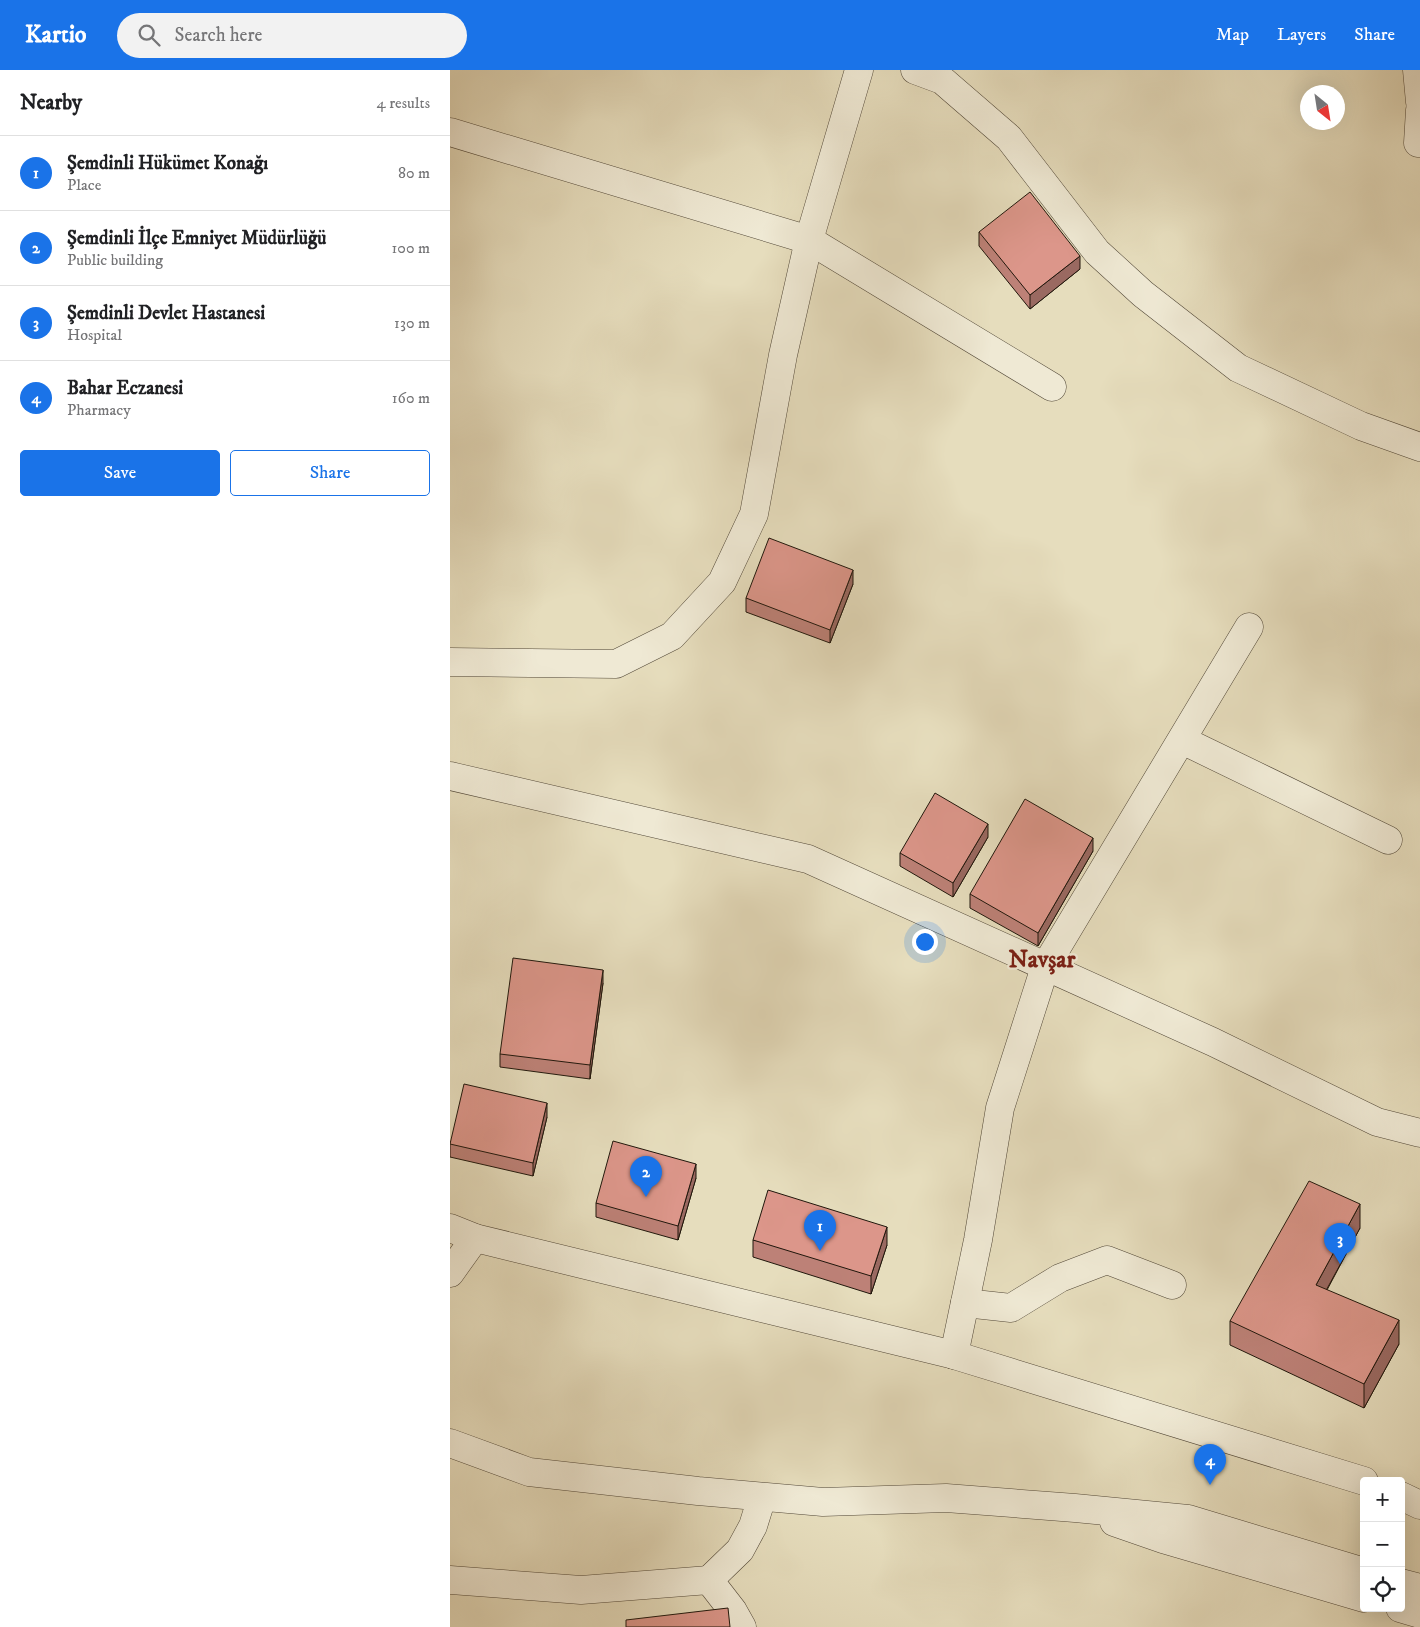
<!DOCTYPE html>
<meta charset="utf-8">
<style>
:root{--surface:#fff;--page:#f2f2f2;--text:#202124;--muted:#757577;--line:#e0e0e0;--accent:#1a73e8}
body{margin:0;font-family:"IM FELL DW Pica",serif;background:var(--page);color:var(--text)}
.controls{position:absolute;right:15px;bottom:15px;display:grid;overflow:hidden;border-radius:5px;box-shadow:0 5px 20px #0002}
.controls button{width:45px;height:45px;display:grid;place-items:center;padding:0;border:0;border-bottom:1px solid var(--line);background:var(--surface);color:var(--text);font:25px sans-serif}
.compass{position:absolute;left:850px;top:15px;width:45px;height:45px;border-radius:50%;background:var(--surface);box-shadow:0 5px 20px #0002;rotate:150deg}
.you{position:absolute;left:474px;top:871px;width:18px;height:18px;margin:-12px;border:4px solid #fff;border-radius:50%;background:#1a73e8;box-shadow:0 0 0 8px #1a73e833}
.badge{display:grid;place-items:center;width:32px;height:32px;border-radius:50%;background:var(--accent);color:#fff;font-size:16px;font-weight:700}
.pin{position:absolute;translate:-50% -41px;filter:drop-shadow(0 1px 2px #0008)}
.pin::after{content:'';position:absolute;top:26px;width:18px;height:15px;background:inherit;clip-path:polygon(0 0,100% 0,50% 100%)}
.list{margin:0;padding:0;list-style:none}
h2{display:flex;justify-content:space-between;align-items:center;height:65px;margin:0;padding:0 20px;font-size:21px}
h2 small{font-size:16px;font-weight:400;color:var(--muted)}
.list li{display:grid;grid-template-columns:32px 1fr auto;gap:15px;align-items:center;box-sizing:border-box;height:75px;padding:0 20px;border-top:1px solid var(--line)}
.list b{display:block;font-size:19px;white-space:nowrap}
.list p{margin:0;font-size:16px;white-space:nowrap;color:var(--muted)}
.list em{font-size:16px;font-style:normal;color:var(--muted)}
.actions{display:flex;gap:10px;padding:15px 20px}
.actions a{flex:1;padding:11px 0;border:1px solid var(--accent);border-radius:5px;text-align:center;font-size:18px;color:var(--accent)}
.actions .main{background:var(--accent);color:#fff}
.icon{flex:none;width:28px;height:28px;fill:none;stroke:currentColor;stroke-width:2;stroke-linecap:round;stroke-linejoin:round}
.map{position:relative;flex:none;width:970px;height:1557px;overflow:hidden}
header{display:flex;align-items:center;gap:30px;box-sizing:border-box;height:70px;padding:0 25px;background:var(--accent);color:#fff}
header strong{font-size:24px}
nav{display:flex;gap:28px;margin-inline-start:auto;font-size:18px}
.search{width:350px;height:45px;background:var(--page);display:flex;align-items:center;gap:12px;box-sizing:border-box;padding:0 18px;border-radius:28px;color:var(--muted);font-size:19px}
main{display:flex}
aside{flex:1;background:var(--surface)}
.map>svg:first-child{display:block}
</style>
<header>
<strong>Kartio</strong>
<div class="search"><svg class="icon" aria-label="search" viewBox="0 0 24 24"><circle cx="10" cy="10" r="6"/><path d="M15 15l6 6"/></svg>Search here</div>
<nav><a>Map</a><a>Layers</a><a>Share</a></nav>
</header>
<main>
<aside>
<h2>Nearby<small>4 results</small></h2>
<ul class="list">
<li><span class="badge">1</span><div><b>Şemdinli Hükümet Konağı</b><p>Place</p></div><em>80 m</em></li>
<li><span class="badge">2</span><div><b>Şemdinli İlçe Emniyet Müdürlüğü</b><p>Public building</p></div><em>100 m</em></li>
<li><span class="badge">3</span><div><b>Şemdinli Devlet Hastanesi</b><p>Hospital</p></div><em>130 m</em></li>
<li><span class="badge">4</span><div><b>Bahar Eczanesi</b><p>Pharmacy</p></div><em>160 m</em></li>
</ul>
<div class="actions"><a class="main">Save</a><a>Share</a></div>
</aside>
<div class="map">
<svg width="970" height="1557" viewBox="0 0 970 1557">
<rect width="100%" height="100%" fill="#e6ddbd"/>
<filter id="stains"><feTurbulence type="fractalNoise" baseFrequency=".004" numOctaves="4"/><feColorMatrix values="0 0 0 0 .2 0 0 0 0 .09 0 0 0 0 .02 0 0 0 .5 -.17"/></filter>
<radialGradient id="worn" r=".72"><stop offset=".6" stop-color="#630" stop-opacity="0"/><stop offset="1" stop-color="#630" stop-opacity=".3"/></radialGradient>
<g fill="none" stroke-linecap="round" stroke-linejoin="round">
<g stroke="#524838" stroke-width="29">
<g id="minor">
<polyline points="465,0 492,10 559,68 647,182 693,224 788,298 911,356 970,377"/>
<polyline points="967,0 970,32"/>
<polyline points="0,62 359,170 602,317"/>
<polyline points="968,73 970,40"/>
<polyline points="0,592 166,594 222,566 272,512 304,444 333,285 359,170 409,0"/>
<polyline points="732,670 938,770"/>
<polyline points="0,706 358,789 763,972 927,1052 970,1063"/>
<polyline points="0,1158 25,1168 504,1285 914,1411"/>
<polyline points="0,1203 25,1168"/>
<polyline points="515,1233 561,1238 610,1208 657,1190 722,1215"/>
<polyline points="504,1285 528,1170 550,1038 595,897 799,557"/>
<polyline points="0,1373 79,1402 248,1421 373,1432 496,1428 625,1438 738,1449 914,1502"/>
<polyline points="951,1426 970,1435"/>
<polyline points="664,1452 713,1469 914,1528"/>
<polyline points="0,1510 131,1520 259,1510"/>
<polyline points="951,1513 970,1518"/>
<polyline points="950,1538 970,1544"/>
<polyline points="292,1557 283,1541 259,1510 290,1480 303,1456 312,1427"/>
</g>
</g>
<use href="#minor" stroke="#efe9d4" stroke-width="28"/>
</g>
<g fill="#bd8177" stroke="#20170c">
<polygon points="529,162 630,199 580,239 529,176"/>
<polygon points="403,514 380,573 296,542 296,528"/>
<polygon points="538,767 503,827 450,796 450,783"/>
<polygon points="643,781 588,876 520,838 520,824"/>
<polygon points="153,913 140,1009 50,997 50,984"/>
<polygon points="97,1047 83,1106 0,1087 0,1072"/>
<polygon points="246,1108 228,1170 146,1147 146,1133"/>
<polygon points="910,1158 877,1220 949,1274 914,1338 780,1275 780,1251"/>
<polygon points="303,1170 437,1175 421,1224 303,1187"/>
</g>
<g fill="#9a6961" stroke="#20170c">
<polygon points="630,186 630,199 580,239 580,225"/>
<polygon points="403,500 403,514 380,573 380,560"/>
<polygon points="538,754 538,767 503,827 503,813"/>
<polygon points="643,768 643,781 588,876 588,863"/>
<polygon points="153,900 153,913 140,1009 140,995"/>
<polygon points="97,1033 97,1047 83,1106 83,1093"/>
<polygon points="246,1094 246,1108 228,1170 228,1156"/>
<polygon points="910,1134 910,1158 866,1239 866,1215"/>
<polygon points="437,1157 437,1175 421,1224 421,1206"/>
<polygon points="949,1250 949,1274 914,1338 914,1314"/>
</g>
<g fill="#dc968a" stroke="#20170c">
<polygon points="580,122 630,186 580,225 529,162"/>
<polygon points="319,468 403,500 380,560 296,528"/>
<polygon points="485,723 538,754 503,813 450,783"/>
<polygon points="575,729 643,768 588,863 520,824"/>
<polygon points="63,888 153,900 140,995 50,984"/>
<polygon points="14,1014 97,1033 83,1093 0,1074"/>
<polygon points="163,1071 246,1094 228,1156 146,1133"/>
<polygon points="859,1111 910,1134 866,1215 949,1250 914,1314 780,1251"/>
<polygon points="318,1120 437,1157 421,1206 303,1170"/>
<polygon points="278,1538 280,1557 176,1557 176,1550"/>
</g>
<g text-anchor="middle" stroke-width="4.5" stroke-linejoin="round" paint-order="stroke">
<g font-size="24" font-weight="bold" fill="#7a1f14" stroke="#efe9d4">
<text x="592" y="897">Navşar</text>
</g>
</g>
<rect width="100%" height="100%" filter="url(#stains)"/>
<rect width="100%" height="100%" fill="url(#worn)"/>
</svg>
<div class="controls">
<button>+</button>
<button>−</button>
<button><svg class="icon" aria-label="locate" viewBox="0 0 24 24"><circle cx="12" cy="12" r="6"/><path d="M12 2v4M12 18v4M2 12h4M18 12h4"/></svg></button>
</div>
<svg class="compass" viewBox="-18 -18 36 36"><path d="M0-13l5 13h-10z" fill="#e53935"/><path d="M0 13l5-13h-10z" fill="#757577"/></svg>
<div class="you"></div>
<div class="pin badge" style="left:370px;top:1181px">1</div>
<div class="pin badge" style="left:196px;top:1127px">2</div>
<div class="pin badge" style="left:890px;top:1194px">3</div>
<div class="pin badge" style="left:760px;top:1415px">4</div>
</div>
</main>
